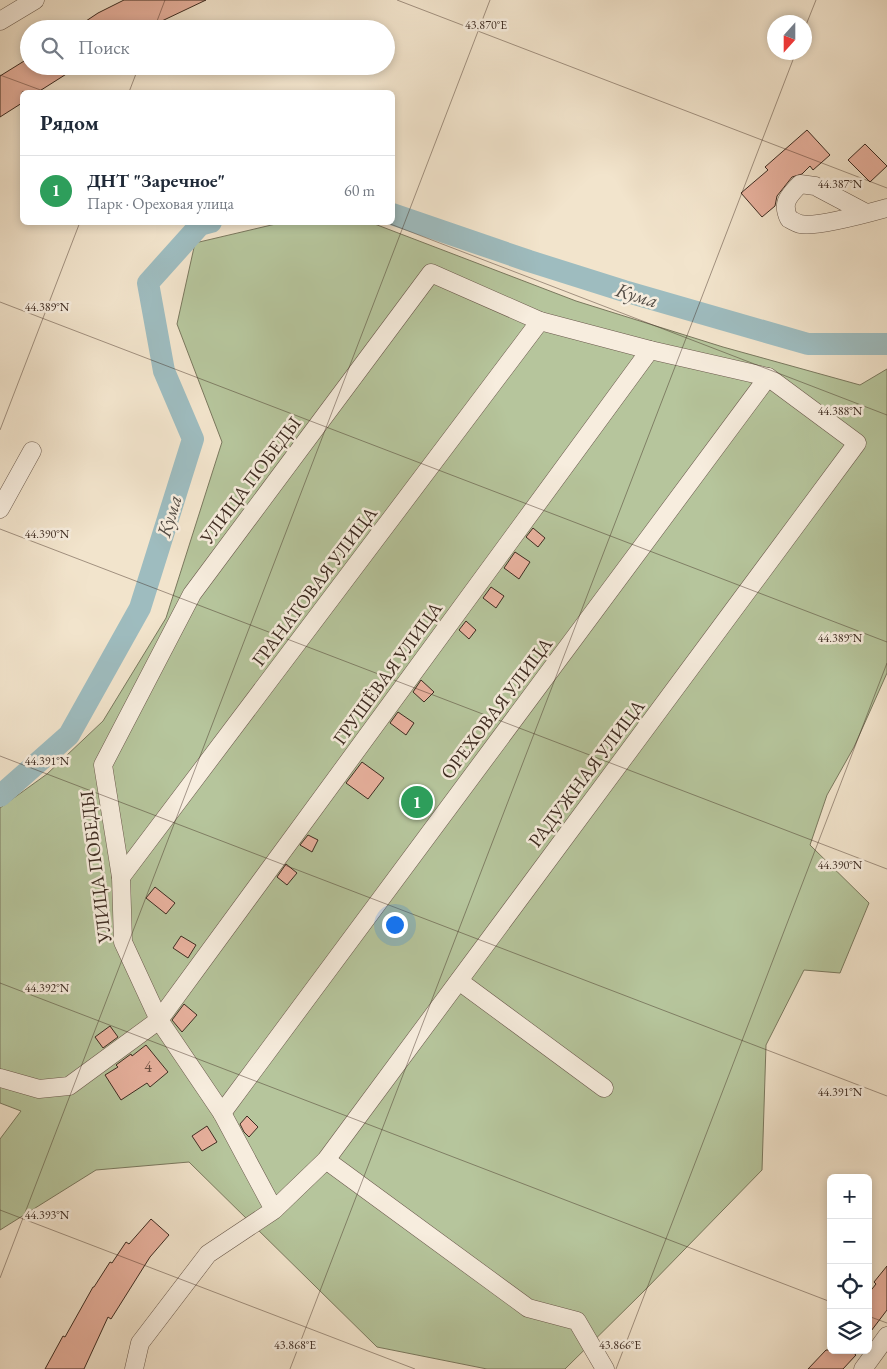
<!DOCTYPE html>
<html lang="ru">
<meta charset="utf-8">
<style>
:root{--surface:#fff;--page:#f6f6f7;--text:#1f2937;--muted:#747a83;--line:#e0e1e3;--accent:#111827}
body{margin:0;font-family:"EB Garamond",serif;background:var(--page);color:var(--text)}
.controls{position:absolute;right:15px;bottom:15px;display:grid;overflow:hidden;border-radius:8px;box-shadow:0 2px 8px #0003}
.controls button{width:45px;height:45px;display:grid;place-items:center;padding:0;border:0;border-bottom:1px solid var(--line);background:var(--surface);color:var(--text);font:25px sans-serif}
.compass{position:absolute;left:767px;top:15px;width:45px;height:45px;border-radius:50%;background:var(--surface);box-shadow:0 2px 8px #0003;rotate:201deg}
.you{position:absolute;left:394px;top:924px;width:18px;height:18px;margin:-12px;border:4px solid #fff;border-radius:50%;background:#1a73e8;box-shadow:0 0 0 8px #1a73e833}
.badge{display:grid;place-items:center;width:32px;height:32px;border-radius:50%;background:var(--accent);color:#fff;font-size:16px;font-weight:700}
.pin{position:absolute;translate:-50% -50%;border:2px solid #fff;box-shadow:0 1px 5px #0006}
.list{margin:0;padding:0;list-style:none}
h2{display:flex;justify-content:space-between;align-items:center;height:65px;margin:0;padding:0 20px;font-size:21px}
h2 small{font-size:16px;font-weight:400;color:var(--muted)}
.list li{display:grid;grid-template-columns:32px 1fr auto;gap:15px;align-items:center;box-sizing:border-box;height:70px;padding:0 20px;border-top:1px solid var(--line)}
.list b{display:block;font-size:19px;white-space:nowrap}
.list p{margin:0;font-size:16px;white-space:nowrap;color:var(--muted)}
.list em{font-size:16px;font-style:normal;color:var(--muted)}
.icon{flex:none;width:28px;height:28px;fill:none;stroke:currentColor;stroke-width:2;stroke-linecap:round;stroke-linejoin:round}
.map{position:relative;flex:none;width:887px;height:1369px;overflow:hidden}
.search{position:absolute;background:var(--surface);box-shadow:0 2px 8px #0003;left:20px;top:20px;width:375px;height:55px;display:flex;align-items:center;gap:12px;box-sizing:border-box;padding:0 18px;border-radius:28px;color:var(--muted);font-size:19px}
.panel{position:absolute;background:var(--surface);box-shadow:0 2px 8px #0003;left:20px;top:90px;width:375px;height:135px;border-radius:8px}
.map>svg:first-child{display:block}
</style>
<div class="map">
<svg width="887" height="1369" viewBox="0 0 887 1369">
<rect width="100%" height="100%" fill="#f2e4cc"/>
<filter id="stains"><feTurbulence type="fractalNoise" baseFrequency=".004" numOctaves="4"/><feColorMatrix values="0 0 0 0 .2 0 0 0 0 .09 0 0 0 0 .02 0 0 0 .5 -.17"/></filter>
<radialGradient id="worn" r=".72"><stop offset=".6" stop-color="#630" stop-opacity="0"/><stop offset="1" stop-color="#630" stop-opacity=".3"/></radialGradient>
<polygon fill="#b6c59c" stroke="#7a785e" points="280,223 372,223 576,301 723,347 860,385 887,369 887,673 854,747 827,795 810,845 869,903 840,973 804,970 766,1045 762,1170 644,1291 565,1369 487,1369 377,1347 189,1162 96,1170 0,1230 0,1139 21,1111 0,1103 0,808 47,774 103,721 166,618 222,442 177,324 195,243"/>
<g fill="none" stroke-linecap="round" stroke-linejoin="round">
<g stroke="#9ebcbf" stroke-width="22">
<polyline points="392,214 529,261 624,291 808,344 887,344"/>
<polyline points="0,796 69,735 140,608 193,439 164,371 148,283 200,225 211,222"/>
</g>
</g>
<g fill="#e9b29f" stroke="#3d2b21">
<polygon points="124,0 206,0 145,29 74,29 98,13"/>
<polygon points="29,58 29,66 79,66 38,92 22,92 22,103 0,117 0,76"/>
<polygon points="807,130 830,155 813,170 810,166 802,174 792,177 777,196 775,206 762,217 741,193 768,170 765,167"/>
<polygon points="865,144 887,166 870,182 848,160"/>
<polygon points="533,528 545,538 538,547 526,537"/>
<polygon points="515,552 530,562 519,579 504,568"/>
<polygon points="491,587 504,596 496,608 483,598"/>
<polygon points="466,621 476,630 469,639 459,630"/>
<polygon points="421,680 434,692 424,702 413,692"/>
<polygon points="398,712 414,723 406,735 390,723"/>
<polygon points="362,762 384,778 368,799 346,783"/>
<polygon points="308,835 318,840 312,852 300,845"/>
<polygon points="286,864 297,873 287,885 277,877"/>
<polygon points="155,887 175,903 166,914 146,898"/>
<polygon points="181,936 196,945 188,958 173,948"/>
<polygon points="184,1004 197,1015 182,1032 172,1020"/>
<polygon points="110,1026 118,1037 103,1048 95,1037"/>
<polygon points="146,1045 168,1072 150,1087 147,1083 121,1100 105,1075 118,1067 116,1065 131,1054 132,1056"/>
<polygon points="247,1116 258,1127 249,1137 244,1132 240,1124"/>
<polygon points="207,1126 217,1142 202,1151 192,1136"/>
<polygon points="151,1219 169,1235 150,1257 111,1319 108,1317 84,1369 45,1369 63,1336 65,1337 93,1287 94,1287 110,1262 112,1263 126,1242 129,1244"/>
<polygon points="887,1266 887,1310 868,1335 868,1294 876,1284 874,1282"/>
<polygon points="826,1350 850,1350 856,1355 843,1369 808,1369"/>
</g>
<g fill="none" stroke-linecap="round" stroke-linejoin="round">
<g stroke="#6a594c" stroke-width="19">
<g id="minor">
<polyline points="0,21 35,0"/>
<path d="M866 213 815 186 800 184C789 196 781 202 789 219 792 220 796 223 800 224 816 228 869 213 887 208"/>
<polyline points="0,509 32,451"/>
<polyline points="121,877 540,321"/>
<polyline points="459,981 604,1088"/>
<polyline points="0,1078 39,1089 69,1086 159,1020 650,350"/>
<polyline points="222,1113 768,377"/>
<polyline points="326,1160 528,1308 577,1321 605,1369"/>
<polyline points="134,1369 140,1343 208,1254 274,1210 326,1160 857,443 768,377 650,350 540,321 431,273 192,594 103,765 121,877 123,942 159,1020 222,1113 274,1210"/>
<polyline points="863,1369 887,1336"/>
</g>
</g>
<use href="#minor" stroke="#f7edde" stroke-width="18"/>
</g>
<path fill="none" stroke="#3d2b21" stroke-width="1" stroke-opacity="0.45" d="M397 0 887 188M154 29 165 0M804 30 816 0M0 75 46 92M129 92 139 66M385 222 887 415M0 302 887 642M0 430 80 222M0 529 887 869M0 756 887 1096M0 983 831 1302M0 1210 415 1369M0 1278 490 0M868 1316 887 1323M290 1369 796 52M616 1369 887 663"/>
<g text-anchor="middle" stroke-width="5" stroke-linejoin="round" paint-order="stroke">
<g font-size="16" fill="#684d40">
<text x="148" y="1072">4</text>
</g>
<g font-size="19" fill="#3d2b21" stroke="#f7edde">
<text transform="translate(250 480) rotate(-53)" y="7">УЛИЦА ПОБЕДЫ</text>
<text transform="translate(314 586) rotate(-53)" y="7">ГРАНАТОВАЯ УЛИЦА</text>
<text transform="translate(387 673) rotate(-54)" y="7">ГРУШЁВАЯ УЛИЦА</text>
<text transform="translate(496 708) rotate(-53)" y="7">ОРЕХОВАЯ УЛИЦА</text>
<text transform="translate(586 773) rotate(-53)" y="7">РАДУЖНАЯ УЛИЦА</text>
<text transform="translate(95 867) rotate(-97)" y="7">УЛИЦА ПОБЕДЫ</text>
</g>
<g font-size="20" font-style="italic" fill="#554f48" stroke="#f7edde">
<text transform="translate(637 295) rotate(17)" y="7">Кума</text>
<text transform="translate(169 516) rotate(-73)" y="7">Кума</text>
</g>
</g>
<g font-size="12" text-anchor="middle" fill="#3d2b21" stroke="#f7edde" stroke-width="5" stroke-linejoin="round" paint-order="stroke">
<text x="486" y="29">43.870°E</text>
<text x="840" y="188">44.387°N</text>
<text x="47" y="311">44.389°N</text>
<text x="840" y="415">44.388°N</text>
<text x="47" y="538">44.390°N</text>
<text x="840" y="642">44.389°N</text>
<text x="47" y="765">44.391°N</text>
<text x="840" y="869">44.390°N</text>
<text x="47" y="992">44.392°N</text>
<text x="840" y="1096">44.391°N</text>
<text x="47" y="1219">44.393°N</text>
<text x="295" y="1349">43.868°E</text>
<text x="620" y="1349">43.866°E</text>
</g>
<rect width="100%" height="100%" filter="url(#stains)"/>
<rect width="100%" height="100%" fill="url(#worn)"/>
</svg>
<div class="controls">
<button>+</button>
<button>−</button>
<button><svg class="icon" aria-label="locate" viewBox="0 0 24 24"><circle cx="12" cy="12" r="6"/><path d="M12 2v4M12 18v4M2 12h4M18 12h4"/></svg></button>
<button><svg class="icon" aria-label="layers" viewBox="0 0 24 24"><path d="M12 4l9 5-9 5-9-5zM3 14l9 5 9-5"/></svg></button>
</div>
<svg class="compass" viewBox="-18 -18 36 36"><path d="M0-13l5 13h-10z" fill="#e53935"/><path d="M0 13l5-13h-10z" fill="#747a83"/></svg>
<div class="you"></div>
<div class="pin badge" style="left:417px;top:802px;background:#2e9e5b">1</div>
<div class="search"><svg class="icon" aria-label="search" viewBox="0 0 24 24"><circle cx="10" cy="10" r="6"/><path d="M15 15l6 6"/></svg>Поиск</div>
<section class="panel">
<h2>Рядом<small></small></h2>
<ul class="list">
<li><span class="badge" style="background:#2e9e5b">1</span><div><b>ДНТ &quot;Заречное&quot;</b><p>Парк · Ореховая улица</p></div><em>60 m</em></li>
</ul>
</section>
</div>
